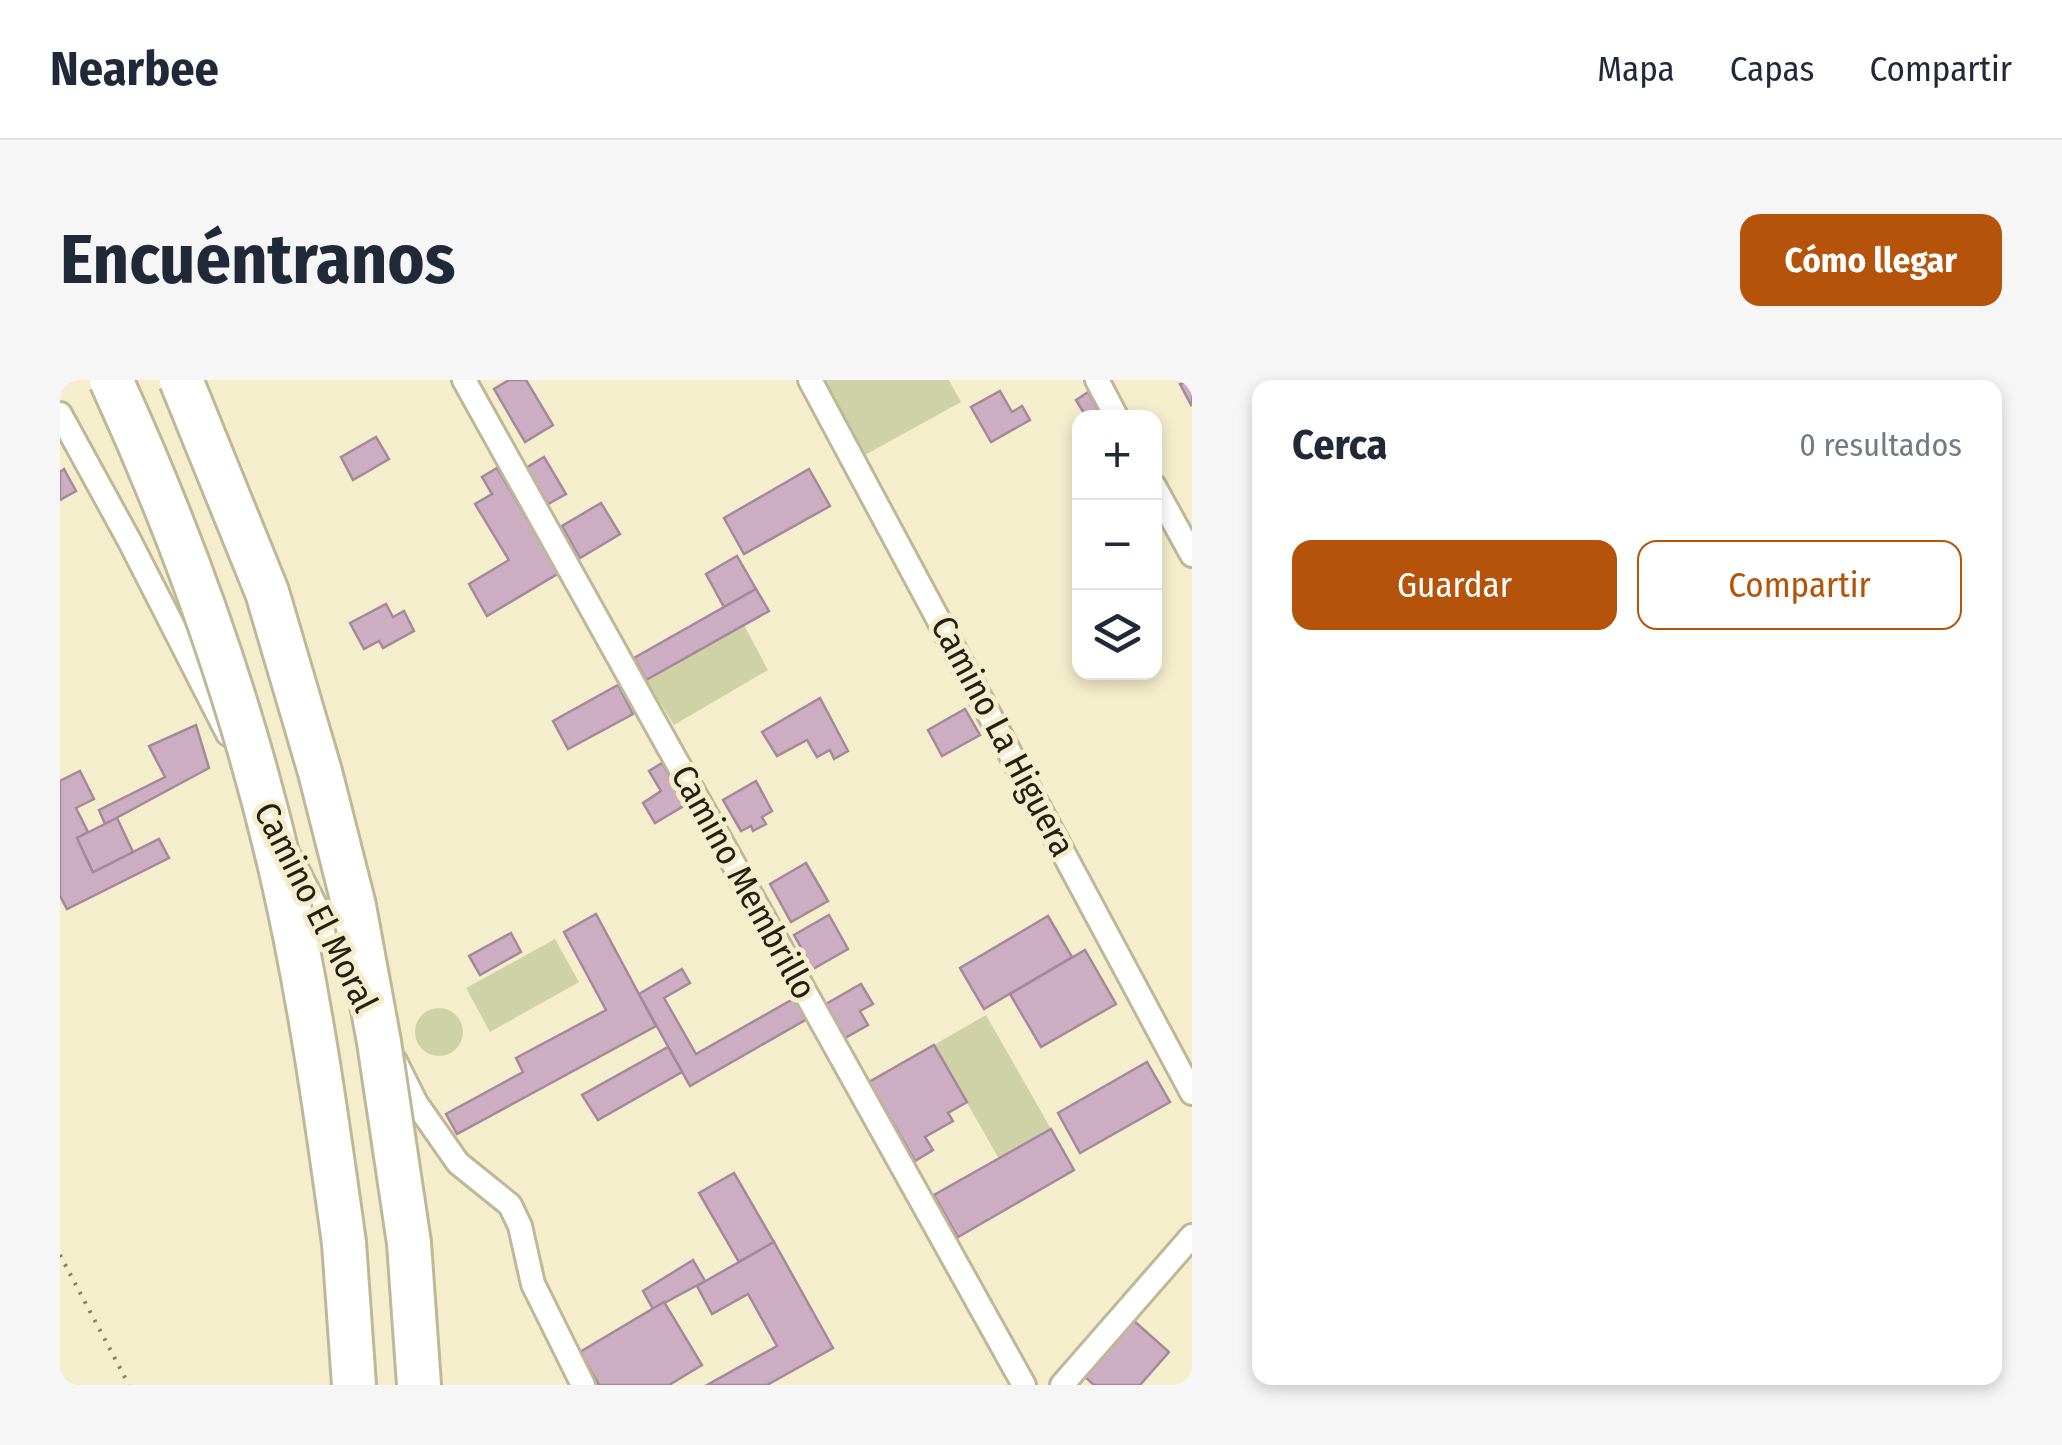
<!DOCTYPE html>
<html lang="es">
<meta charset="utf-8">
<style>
:root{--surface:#fff;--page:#f6f6f7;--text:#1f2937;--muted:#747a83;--line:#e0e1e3;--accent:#b45309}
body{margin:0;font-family:"Fira Sans Condensed",sans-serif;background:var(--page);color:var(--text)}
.controls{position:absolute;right:30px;top:30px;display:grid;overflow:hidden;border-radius:20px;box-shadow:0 5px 15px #0003}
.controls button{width:90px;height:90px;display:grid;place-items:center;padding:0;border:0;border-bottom:2px solid var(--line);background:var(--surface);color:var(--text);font:50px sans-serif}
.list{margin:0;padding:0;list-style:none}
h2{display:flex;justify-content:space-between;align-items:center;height:130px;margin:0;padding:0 40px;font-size:42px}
h2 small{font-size:32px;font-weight:400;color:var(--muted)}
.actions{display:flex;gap:20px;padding:30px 40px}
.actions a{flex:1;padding:22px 0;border:2px solid var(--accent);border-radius:20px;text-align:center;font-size:35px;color:var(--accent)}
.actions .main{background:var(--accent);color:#fff}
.icon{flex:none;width:55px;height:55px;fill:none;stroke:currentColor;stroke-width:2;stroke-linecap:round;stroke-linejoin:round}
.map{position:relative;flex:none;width:1132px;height:1005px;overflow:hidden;border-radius:20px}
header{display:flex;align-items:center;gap:60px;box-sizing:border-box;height:140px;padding:0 50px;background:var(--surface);border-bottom:2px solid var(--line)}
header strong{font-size:48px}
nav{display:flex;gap:55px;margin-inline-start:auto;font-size:35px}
.intro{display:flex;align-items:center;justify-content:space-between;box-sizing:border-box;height:240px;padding:0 60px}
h1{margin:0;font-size:70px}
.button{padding:25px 45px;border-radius:20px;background:var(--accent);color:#fff;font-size:35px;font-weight:700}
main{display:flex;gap:60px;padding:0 60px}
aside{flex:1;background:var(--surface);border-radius:20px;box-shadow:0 5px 15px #0003}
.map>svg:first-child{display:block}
</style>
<header>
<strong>Nearbee</strong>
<nav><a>Mapa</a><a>Capas</a><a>Compartir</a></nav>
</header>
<div class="intro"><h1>Encuéntranos</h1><a class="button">Cómo llegar</a></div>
<main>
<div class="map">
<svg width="1132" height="1005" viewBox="0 0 1132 1005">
<rect width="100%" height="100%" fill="#f5eecc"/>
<g fill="#cfd2a6">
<polygon points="763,0 889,0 901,22 805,75"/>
<polygon points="684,245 708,290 614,345 586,300"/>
<polygon points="495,559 519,602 430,652 406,608"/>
<circle cx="379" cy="652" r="24"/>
<polygon points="926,635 991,749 939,779 874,665"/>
</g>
<g fill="#ccadc1" stroke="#a6889c" stroke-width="2.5">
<polygon points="449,0 466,0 493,45 465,62 434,9"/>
<polygon points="1132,0 1132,24 1131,25 1120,4"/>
<polygon points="940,11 952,32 962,26 970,40 931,62 911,27"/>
<polygon points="1028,12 1041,34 1036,38 1027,38 1016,20"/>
<polygon points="316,57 329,79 293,100 281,77"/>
<polygon points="484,77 506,114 488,124 466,88"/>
<polygon points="437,88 499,193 427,236 409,204 449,180 415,124 432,114 422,97"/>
<polygon points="4,89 16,111 0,120 0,92"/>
<polygon points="749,89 770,126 684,174 664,138"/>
<polygon points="541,123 560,154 520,178 502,146"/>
<polygon points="677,176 696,209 664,227 646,194"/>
<polygon points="696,209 709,231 586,300 574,278"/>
<polygon points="326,224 333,237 344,231 354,251 323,268 319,261 304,269 290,243"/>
<polygon points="558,305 573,334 508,369 493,341"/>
<polygon points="760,318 788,371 774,379 770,370 757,377 747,360 717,376 702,352"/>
<polygon points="905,329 920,355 882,376 868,350"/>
<polygon points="136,345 149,388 45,444 39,430 105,397 89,366"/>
<polygon points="602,383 627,424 595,443 583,423 601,411 589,391"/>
<polygon points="20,391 34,419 16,428 28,452 17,458 33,492 99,459 109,478 7,529 0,516 0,401"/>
<polygon points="696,401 712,431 702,437 706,444 693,451 691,446 681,451 663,420"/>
<polygon points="57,438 73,472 33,492 17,458"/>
<polygon points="746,483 768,521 731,542 710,504"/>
<polygon points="536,534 596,646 397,754 386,734 463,692 456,678 546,630 504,552"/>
<polygon points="769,535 788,569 753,589 734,555"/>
<polygon points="988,536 1012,577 924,629 900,588"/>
<polygon points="451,553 461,572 420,595 409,576"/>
<polygon points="1025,570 1056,624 981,667 950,614"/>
<polygon points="622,589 630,603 604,618 636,674 735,618 747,639 630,706 579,614"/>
<polygon points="801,604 813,624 800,631 808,645 785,658 766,624"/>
<polygon points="874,665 907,722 888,733 893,741 865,757 873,770 855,781 809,702"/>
<polygon points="608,667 622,692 538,740 522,715"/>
<polygon points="1087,682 1110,722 1020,773 998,733"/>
<polygon points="991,749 1014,790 898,857 874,815"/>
<polygon points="674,793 714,862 679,882 639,813"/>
<polygon points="714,862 773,968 707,1005 647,1005 717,966 688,914 652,934 637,906"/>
<polygon points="633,880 645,901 593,929 583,911"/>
<polygon points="604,922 642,985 609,1005 539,1005 520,972"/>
<polygon points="1073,940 1109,972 1080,1005 1034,1005 1024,996"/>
</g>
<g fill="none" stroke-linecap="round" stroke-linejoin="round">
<g stroke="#bfb898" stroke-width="28">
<g id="street">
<polyline points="404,0 964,1005"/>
<polyline points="750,0 1132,713"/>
<polyline points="1037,0 1057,38"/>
<polyline points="0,34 69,160 168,354"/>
<polyline points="1094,106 1132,175"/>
<polyline points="232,480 295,603"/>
<polyline points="335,681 356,723 398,783 450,825 460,846 473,904 523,1005"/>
<polyline points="1002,1005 1132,856"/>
</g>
</g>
<g stroke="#bfb898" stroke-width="48">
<g id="highway">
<polyline points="284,863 294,1005"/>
<polyline points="349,863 359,1005"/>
</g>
</g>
<polyline stroke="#85816a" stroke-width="4" stroke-dasharray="2.5 8" stroke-linecap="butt" points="0,875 69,1005"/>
<use href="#street" stroke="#fff" stroke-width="22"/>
<use href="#highway" stroke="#fff" stroke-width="42"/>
<g stroke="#bfb898" stroke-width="48" stroke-linecap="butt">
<g id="highway-bridge">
<path d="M51 0C124 159 183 325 222 495 250 617 267 740 284 863"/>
<polyline points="121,0 207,212 260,392 294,526 319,662 349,863"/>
</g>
</g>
<use href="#highway-bridge" stroke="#fff" stroke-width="42"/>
</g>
<g text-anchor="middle" stroke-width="10" stroke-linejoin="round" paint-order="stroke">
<g font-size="35" fill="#222013" stroke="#f5eecc">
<text transform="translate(943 356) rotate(62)" y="12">Camino La Higuera</text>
<text transform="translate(684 502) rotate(61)" y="12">Camino Membrillo</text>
<text transform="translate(256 527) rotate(63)" y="12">Camino El Moral</text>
</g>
</g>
</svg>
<div class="controls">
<button>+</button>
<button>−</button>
<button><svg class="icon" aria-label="layers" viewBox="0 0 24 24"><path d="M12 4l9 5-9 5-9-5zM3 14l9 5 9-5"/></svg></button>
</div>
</div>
<aside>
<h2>Cerca<small>0 resultados</small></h2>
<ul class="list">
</ul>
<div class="actions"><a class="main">Guardar</a><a>Compartir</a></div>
</aside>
</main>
